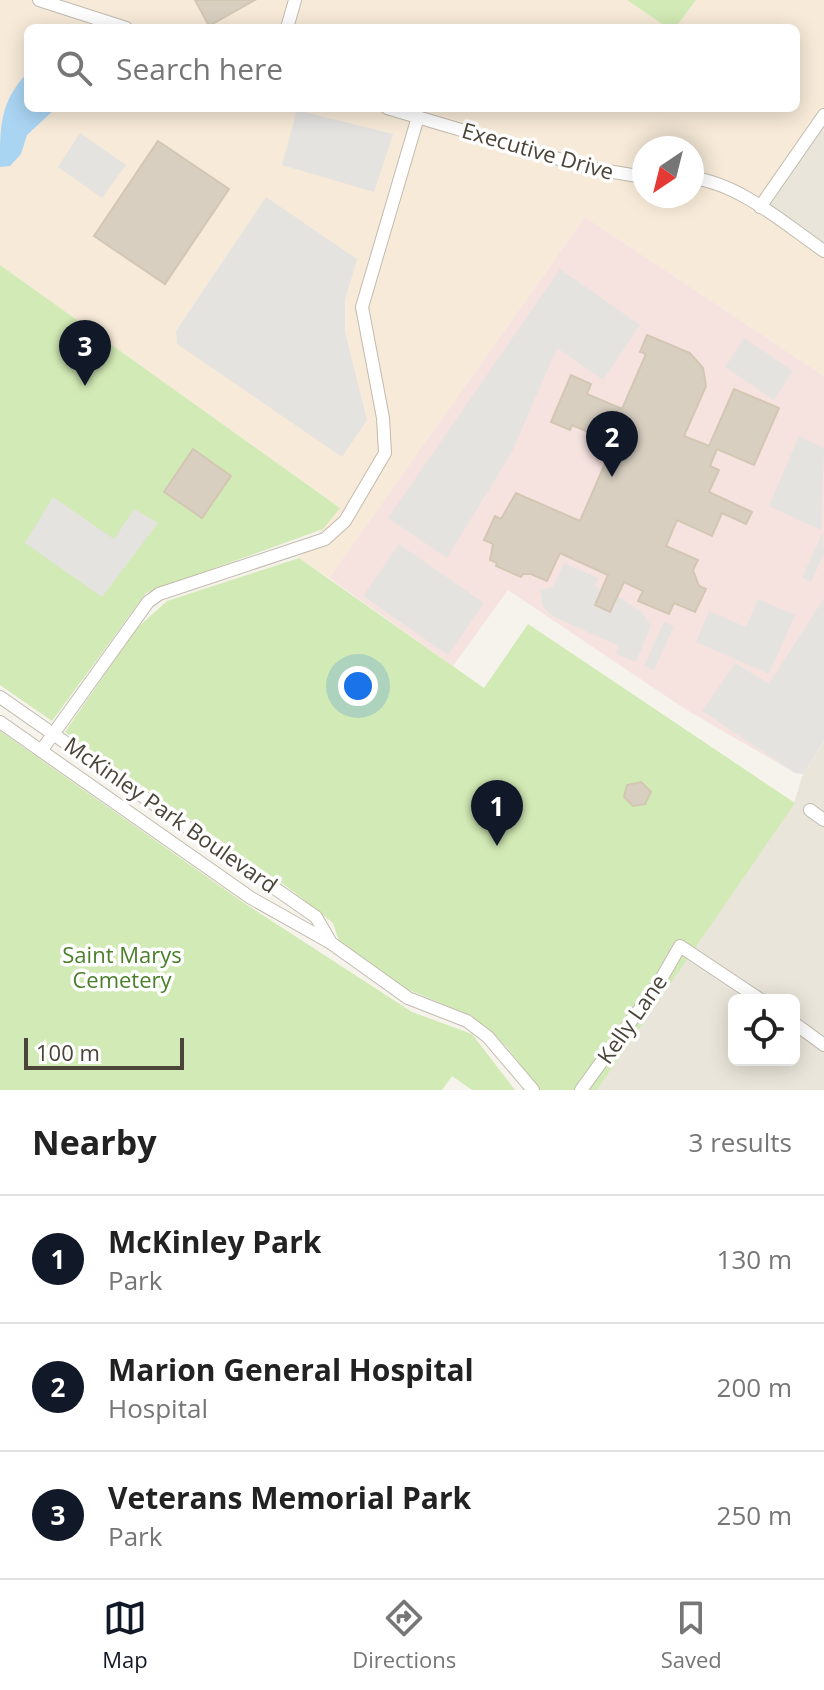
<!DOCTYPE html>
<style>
:root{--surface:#fff;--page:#f6f6f6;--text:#222;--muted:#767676;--line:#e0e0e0;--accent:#111827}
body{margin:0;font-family:"Open Sans",sans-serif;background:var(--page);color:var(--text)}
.controls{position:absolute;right:24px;bottom:24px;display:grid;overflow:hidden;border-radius:12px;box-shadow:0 4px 20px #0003}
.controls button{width:72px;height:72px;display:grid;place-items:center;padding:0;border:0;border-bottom:2px solid var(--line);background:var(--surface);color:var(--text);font:40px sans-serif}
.compass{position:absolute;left:632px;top:136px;width:72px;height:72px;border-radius:50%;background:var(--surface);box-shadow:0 4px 20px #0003;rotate:215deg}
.scale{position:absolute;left:24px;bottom:20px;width:160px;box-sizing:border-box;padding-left:8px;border:4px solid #4b4439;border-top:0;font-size:22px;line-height:28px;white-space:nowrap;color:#4b4439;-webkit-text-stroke:6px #fff;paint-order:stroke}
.you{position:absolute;left:358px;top:686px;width:28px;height:28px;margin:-20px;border:6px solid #fff;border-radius:50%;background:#1a73e8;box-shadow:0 0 0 12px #1a73e833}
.badge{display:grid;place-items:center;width:52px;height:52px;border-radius:50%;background:var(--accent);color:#fff;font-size:26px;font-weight:700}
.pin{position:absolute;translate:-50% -66px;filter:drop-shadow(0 2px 4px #0008)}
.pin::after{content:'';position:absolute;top:42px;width:28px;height:24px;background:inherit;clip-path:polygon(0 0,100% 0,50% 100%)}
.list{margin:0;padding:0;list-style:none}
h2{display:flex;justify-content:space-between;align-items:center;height:104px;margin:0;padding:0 32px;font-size:34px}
h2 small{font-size:26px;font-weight:400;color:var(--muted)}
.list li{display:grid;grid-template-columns:52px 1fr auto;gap:24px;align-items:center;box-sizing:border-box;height:128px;padding:0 32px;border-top:2px solid var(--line)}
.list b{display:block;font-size:30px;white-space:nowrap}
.list p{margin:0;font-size:26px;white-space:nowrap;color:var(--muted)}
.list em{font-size:26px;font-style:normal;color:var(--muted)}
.icon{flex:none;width:44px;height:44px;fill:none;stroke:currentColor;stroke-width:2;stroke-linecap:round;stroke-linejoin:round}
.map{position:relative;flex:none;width:824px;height:1090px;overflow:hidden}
.search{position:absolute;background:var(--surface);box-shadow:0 4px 20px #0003;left:24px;right:24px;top:24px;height:88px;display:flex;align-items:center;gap:20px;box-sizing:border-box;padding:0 28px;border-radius:12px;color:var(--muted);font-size:30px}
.sheet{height:488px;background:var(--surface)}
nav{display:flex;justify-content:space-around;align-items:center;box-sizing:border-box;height:112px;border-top:2px solid var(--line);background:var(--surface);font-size:22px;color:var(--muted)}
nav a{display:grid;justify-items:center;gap:4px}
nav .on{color:var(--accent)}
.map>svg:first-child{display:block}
</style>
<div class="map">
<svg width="824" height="1090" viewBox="0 0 824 1090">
<rect width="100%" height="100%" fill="#f6f3ec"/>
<g fill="#eae5da" fill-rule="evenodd">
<polygon points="817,127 824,131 824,252 762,210"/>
<path d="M824 742V1090H597L794 803 803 774ZM734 1000H794V1060H734Z"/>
</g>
<path fill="#f7ead8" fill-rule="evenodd" d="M0 0H627L668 28H28V108H796V28H675L696 0H824V131L818 127 762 210 824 252V376L585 217 329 578 299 558 339 507 0 265ZM644 148H692V196H644Z"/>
<polygon fill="#f6e3e0" points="585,217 824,376 824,742 803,774 795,773 685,709 508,590 453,666 329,578"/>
<g fill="#d2eab5">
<polygon points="627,0 696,0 675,28 668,28"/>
<polygon points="0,265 340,508 323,529 146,593 52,721 0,685"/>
<polygon points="299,558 484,688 528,624 795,803 597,1090 530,1090 530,1077 506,1046 467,1014 409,990 362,960 339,941 333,923 290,889 65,732 136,629 167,601"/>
<polygon points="0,731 247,905 412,1012 472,1034 515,1090 472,1090 452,1076 442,1090 0,1090"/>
</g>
<g fill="#e5e3e0">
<polygon points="297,110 393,134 374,192 282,165"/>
<polygon points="80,133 126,165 102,198 58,167"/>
<polygon points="266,197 357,259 345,300 345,332 367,420 342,457 177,344 176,331"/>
<polygon points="560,269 640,325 603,380 557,348 512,452 447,558 388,518"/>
<polygon points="744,338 793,371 774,400 725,367"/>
<polygon points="799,436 824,448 821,530 769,506"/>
<polygon points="53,497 114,539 134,509 158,523 102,597 25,543"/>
<polygon points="822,533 824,553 811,582 802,578"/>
<polygon points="399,544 484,603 448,655 363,596"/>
<polygon points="564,563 599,578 595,586 601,589 595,606 610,612 617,596 642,612 651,626 636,662 616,654 619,646 552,616 543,607 540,590 553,587"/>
<polygon points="824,598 824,741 803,774 795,773 702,711 735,663 769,684"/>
<polygon points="758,599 795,615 769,674 696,642 709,611 746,627"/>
<polygon points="664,622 674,626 654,670 644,666"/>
</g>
<path fill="#a9d4f2" d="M28 72V108H56L27 135 21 154 10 166 0 167C0 124 0 102 28 72Z"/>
<g fill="#d8cfc1" stroke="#d3c7b4" stroke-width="2">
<polygon points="195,0 255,0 209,26"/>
<polygon points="158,141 229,189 165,284 94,236"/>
<polygon points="647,335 690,353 703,368 706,386 684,436 709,446 734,389 779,408 754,465 717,449 710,466 719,470 709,492 752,512 746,524 722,513 712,536 677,520 666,546 698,560 693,570 699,586 706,589 695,612 674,603 669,614 638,601 643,591 624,582 610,612 595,605 608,575 560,553 547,581 531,574 523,574 521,577 496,566 497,563 490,560 493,544 484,540 495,516 501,519 516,493 580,521 614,443 572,425 570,430 551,422 571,375 591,384 587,394 622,409 646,354 640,352"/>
<polygon points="193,449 231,476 202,518 164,492"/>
<polygon points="641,782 651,792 645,804 633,806 624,797 627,785"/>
</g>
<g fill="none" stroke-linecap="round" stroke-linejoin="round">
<g stroke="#c2bbae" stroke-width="14">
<g id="street">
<polyline points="39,0 126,28"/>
<polyline points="287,28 295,0"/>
<polyline points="387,108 589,168 644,177"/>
<path d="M692 178C739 183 786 225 824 251"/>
<polyline points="760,207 824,115"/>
<polyline points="0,697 316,917 331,943"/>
<polyline points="0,722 251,898 331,943 408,998 467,1021 488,1037 533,1090"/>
<polyline points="41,751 148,602 159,594 325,539 345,521 385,453 383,418 362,307 418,117"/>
<polyline points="810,810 824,820"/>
<polyline points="794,1023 824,1045"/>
<polyline points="581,1090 660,981 680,946 761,1000"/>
</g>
</g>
<use href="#street" stroke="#fff" stroke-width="12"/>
</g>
<g text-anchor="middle" stroke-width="7" stroke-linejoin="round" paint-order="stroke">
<g font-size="22" fill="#4b4439" stroke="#fff">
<text transform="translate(538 151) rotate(16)" y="8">Executive Drive</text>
<text transform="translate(171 815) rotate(35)" y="8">McKinley Park Boulevard</text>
<text transform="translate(632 1019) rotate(-55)" y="8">Kelly Lane</text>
</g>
<g font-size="22" fill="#4a7f2a" stroke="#fff">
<text x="122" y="963">Saint Marys<tspan x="122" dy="25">Cemetery</tspan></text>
</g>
</g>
</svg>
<div class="controls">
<button><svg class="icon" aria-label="locate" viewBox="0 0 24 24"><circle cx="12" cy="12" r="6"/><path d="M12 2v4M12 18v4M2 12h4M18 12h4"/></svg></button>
</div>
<svg class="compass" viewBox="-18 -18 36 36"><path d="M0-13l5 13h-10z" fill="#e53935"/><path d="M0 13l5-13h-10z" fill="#767676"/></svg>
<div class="scale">100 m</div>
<div class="you"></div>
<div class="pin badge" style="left:497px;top:846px">1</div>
<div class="pin badge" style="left:612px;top:477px">2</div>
<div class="pin badge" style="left:85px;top:386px">3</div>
<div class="search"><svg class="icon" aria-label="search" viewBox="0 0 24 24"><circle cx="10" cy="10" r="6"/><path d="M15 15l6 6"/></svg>Search here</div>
</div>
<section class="sheet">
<h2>Nearby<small>3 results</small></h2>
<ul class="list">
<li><span class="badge">1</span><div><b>McKinley Park</b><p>Park</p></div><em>130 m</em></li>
<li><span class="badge">2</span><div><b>Marion General Hospital</b><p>Hospital</p></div><em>200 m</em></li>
<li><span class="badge">3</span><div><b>Veterans Memorial Park</b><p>Park</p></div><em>250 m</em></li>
</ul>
</section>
<nav>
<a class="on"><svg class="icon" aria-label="map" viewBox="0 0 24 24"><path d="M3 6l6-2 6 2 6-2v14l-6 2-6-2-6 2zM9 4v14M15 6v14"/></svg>Map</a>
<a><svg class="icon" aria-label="directions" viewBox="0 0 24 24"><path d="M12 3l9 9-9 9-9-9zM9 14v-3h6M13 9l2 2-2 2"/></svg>Directions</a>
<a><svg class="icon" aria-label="saved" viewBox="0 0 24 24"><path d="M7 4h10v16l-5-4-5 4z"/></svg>Saved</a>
</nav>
